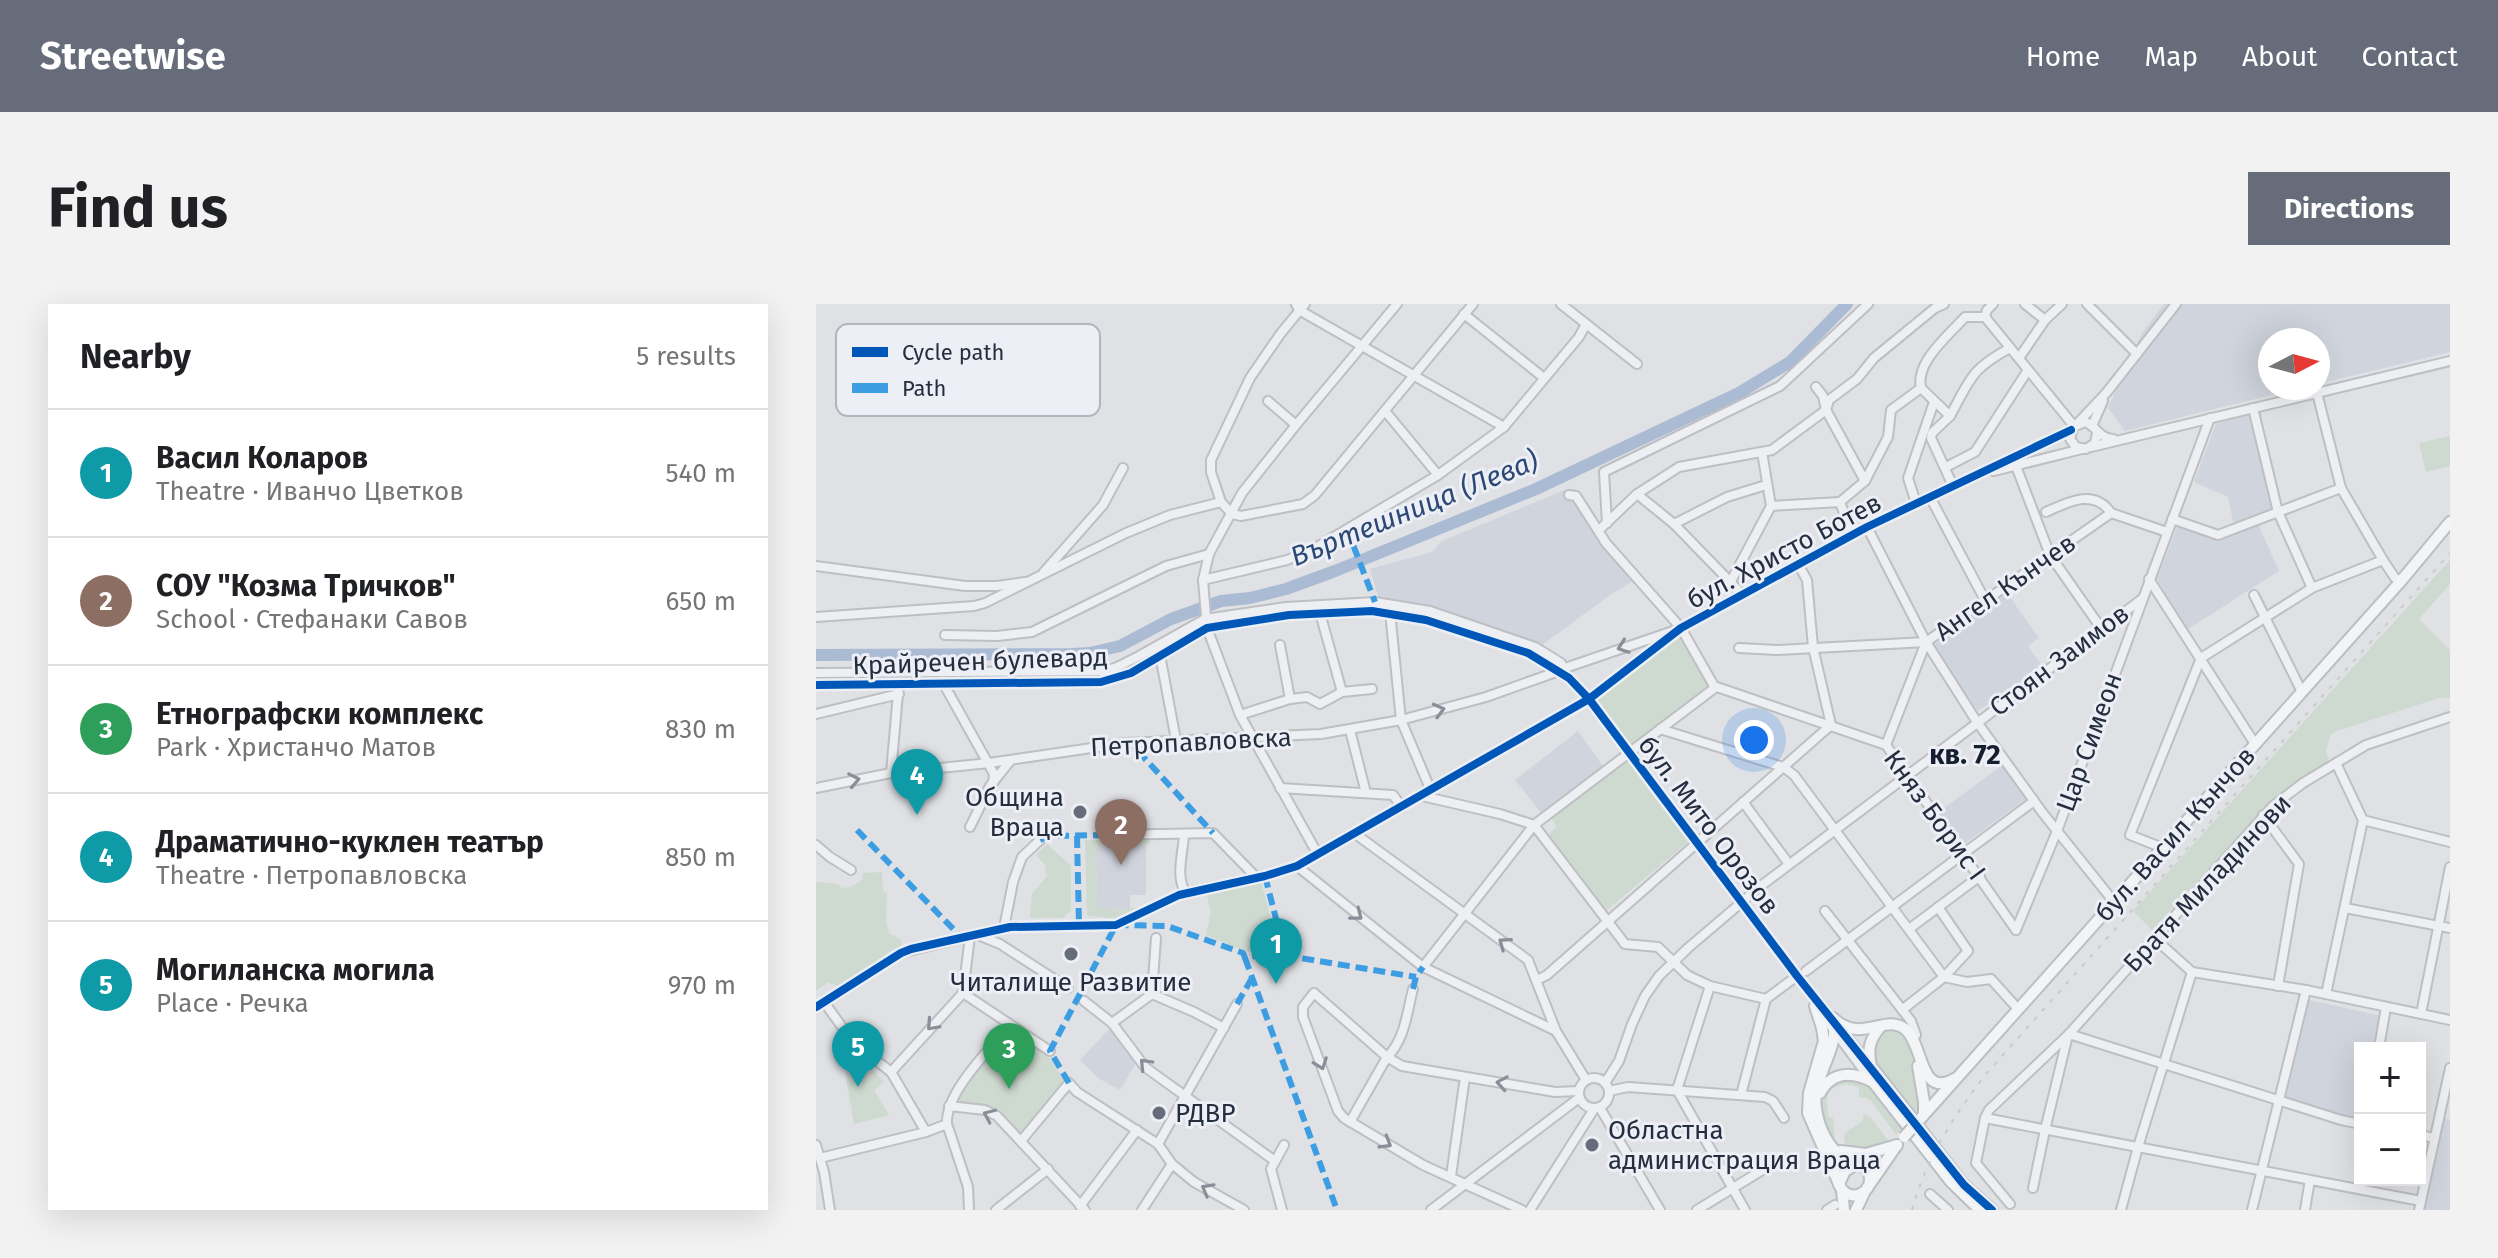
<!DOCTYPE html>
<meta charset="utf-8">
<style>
:root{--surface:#fff;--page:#f2f2f2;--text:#202124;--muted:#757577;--line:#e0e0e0;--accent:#666c79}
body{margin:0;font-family:"Fira Sans",sans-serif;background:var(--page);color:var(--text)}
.controls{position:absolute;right:24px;bottom:24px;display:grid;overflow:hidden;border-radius:0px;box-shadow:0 8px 32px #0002}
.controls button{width:72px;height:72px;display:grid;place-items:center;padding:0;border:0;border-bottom:2px solid var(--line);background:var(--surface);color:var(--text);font:40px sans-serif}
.compass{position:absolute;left:1442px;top:24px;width:72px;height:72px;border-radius:50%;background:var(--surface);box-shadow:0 8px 32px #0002;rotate:84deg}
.you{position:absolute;left:938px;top:436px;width:28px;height:28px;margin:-20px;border:6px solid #fff;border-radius:50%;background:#1a73e8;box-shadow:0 0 0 12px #1a73e833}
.badge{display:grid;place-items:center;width:52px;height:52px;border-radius:50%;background:var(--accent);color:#fff;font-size:26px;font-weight:700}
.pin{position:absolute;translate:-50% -66px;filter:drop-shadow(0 2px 4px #0008)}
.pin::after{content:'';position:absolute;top:42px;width:28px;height:24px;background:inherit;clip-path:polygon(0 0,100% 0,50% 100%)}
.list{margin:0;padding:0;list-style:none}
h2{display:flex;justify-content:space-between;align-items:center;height:104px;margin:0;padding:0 32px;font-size:34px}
h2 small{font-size:26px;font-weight:400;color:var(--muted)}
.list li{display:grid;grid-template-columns:52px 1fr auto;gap:24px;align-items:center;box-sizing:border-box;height:128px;padding:0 32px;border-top:2px solid var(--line)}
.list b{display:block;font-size:30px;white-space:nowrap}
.list p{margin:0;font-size:26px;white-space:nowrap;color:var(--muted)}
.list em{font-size:26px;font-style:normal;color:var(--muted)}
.map{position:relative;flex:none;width:1634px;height:906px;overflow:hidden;border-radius:0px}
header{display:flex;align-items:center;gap:48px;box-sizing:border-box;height:112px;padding:0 40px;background:var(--accent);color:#fff}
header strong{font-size:38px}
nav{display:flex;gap:44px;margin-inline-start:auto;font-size:28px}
.intro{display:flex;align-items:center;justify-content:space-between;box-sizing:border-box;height:192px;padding:0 48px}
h1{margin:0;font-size:56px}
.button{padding:20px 36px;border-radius:0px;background:var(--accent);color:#fff;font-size:28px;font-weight:700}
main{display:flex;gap:48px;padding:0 48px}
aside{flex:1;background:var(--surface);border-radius:0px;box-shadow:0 8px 32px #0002}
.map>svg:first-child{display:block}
</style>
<header>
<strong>Streetwise</strong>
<nav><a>Home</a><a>Map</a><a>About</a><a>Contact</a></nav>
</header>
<div class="intro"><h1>Find us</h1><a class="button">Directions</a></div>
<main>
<aside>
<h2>Nearby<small>5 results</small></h2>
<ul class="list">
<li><span class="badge" style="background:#0f9aa8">1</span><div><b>Васил Коларов</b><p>Theatre · Иванчо Цветков</p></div><em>540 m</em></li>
<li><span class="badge" style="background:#8d6e63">2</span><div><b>СОУ &quot;Козма Тричков&quot;</b><p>School · Стефанаки Савов</p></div><em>650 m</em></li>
<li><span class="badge" style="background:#2e9e5b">3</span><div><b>Етнографски комплекс</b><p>Park · Христанчо Матов</p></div><em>830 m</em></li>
<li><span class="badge" style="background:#0f9aa8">4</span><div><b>Драматично-куклен театър</b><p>Theatre · Петропавловска</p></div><em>850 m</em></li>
<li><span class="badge" style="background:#0f9aa8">5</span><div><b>Могиланска могила</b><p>Place · Речка</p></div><em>970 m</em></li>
</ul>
</aside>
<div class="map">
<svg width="1634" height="906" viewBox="0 0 1634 906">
<rect width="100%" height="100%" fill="#dfe1e5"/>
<g fill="#d0d4dc">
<polygon points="1348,0 1634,0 1634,48 1502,80 1502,36 1454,36 1454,84 1484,84 1309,127 1292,104 1326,29"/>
<polygon points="1432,110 1436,112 1457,206 1418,222 1412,193 1378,178 1400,120"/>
<polygon points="751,185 753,191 760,192 820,275 797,289 726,341 626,307 563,295 554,265 616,248 626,237"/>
<polygon points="1442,220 1463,267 1372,325 1341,275 1362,221 1402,236"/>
<polygon points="1191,289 1223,334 1212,342 1226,362 1162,407 1116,342"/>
<polygon points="762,427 787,462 726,510 699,476"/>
<polygon points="1188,460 1211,494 1148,540 1124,507"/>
<polygon points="330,540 330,591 314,591 314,604 281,605 280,542"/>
<polygon points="1493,696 1566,712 1560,744 1544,744 1544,816 1468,795"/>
<polygon points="296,722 320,759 304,786 282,774 264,756"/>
<polygon points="1626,814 1634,816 1634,906 1607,906"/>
</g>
<g fill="#ced9cf">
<polygon points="1634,132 1634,162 1610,168 1603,139"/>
<polygon points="1634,256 1634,280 1603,315 1634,346 1634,394 1623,394 1521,427 1514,431 1510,448 1514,458 1454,498 1336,626 1317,607"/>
<polygon points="865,330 895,382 813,443 778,397"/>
<polygon points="810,454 873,537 791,606 729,535 741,522 734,513"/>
<polygon points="269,536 334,536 333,540 280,542 281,605 326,604 323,610 303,615 271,612"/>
<polygon points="231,540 255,562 255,606 247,614 214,614 216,590 231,572 229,566 231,563 220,551"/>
<polygon points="66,568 67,587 71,589 70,616 73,630 85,635 86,642 72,648 68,654 23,683 12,678 0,687 0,578 23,580 24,584 35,583 46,576 47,569"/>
<polygon points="445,578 462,641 432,648 390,631 395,608 390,589"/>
<polygon points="192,725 229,748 248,776 205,829 169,803 138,800 137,794"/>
<path d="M1075 726C1102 732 1102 780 1106 802L1097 811 1057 757 1056 743 1066 728Z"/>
<polygon points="42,750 68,778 58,786 73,811 38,820 29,768"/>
<path d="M1041 775 1056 782 1087 823 1080 831 1056 798 1051 794 1043 793V784C1034 778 1017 779 1012 791 1010 797 1012 806 1012 813L1017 814 1019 841C1005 824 993 788 1021 777 1026 775 1035 775 1041 775Z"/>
<polygon points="1047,810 1054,813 1072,836 1071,839 1050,849 1032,844 1028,836 1029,829 1047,817"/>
</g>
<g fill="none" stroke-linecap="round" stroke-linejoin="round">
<polyline stroke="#aabbd3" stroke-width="12" points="0,351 255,350 274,349 304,342 355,315 372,309 405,297 434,294 470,285 519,267 720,185 923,89 974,58 1031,0"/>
<g stroke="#bdbfc3" stroke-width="12">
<g id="minor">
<polyline points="480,0 483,6 688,123"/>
<polyline points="489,0 465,29 434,74 395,156 395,168 405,198 416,210 425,212 487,200 499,191 657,0"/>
<polyline points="745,0 821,60"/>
<polyline points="1209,0 1229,16 1246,0"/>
<polyline points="1271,0 1321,50"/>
<polyline points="648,10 728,74"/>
<polyline points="1169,13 1258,122"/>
<polyline points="1169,13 1171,6 1177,0"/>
<polyline points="1203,54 1229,16"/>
<polyline points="1000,83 1007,92 1010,106 1049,177"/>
<polyline points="1105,84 1134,112 1116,129 1115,134 1137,182"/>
<path d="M1105 84C1099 58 1133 31 1149 13H1169"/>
<polyline points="1501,89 1525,184 1567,256 1579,274 1585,277"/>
<polyline points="452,97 480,121"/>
<polyline points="1437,104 1462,208 1496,284"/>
<polyline points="569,107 622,171"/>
<path d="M1134 112C1155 74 1155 65 1194 44"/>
<polyline points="1261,120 1291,88 1360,0"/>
<polyline points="1276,122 1287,97"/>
<path d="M1281 129 1279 139 1270 145 1260 143 1254 135 1257 123 1269 118C1281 122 1282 134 1297 135"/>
<polyline points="1275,143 1634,57"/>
<polyline points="1132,162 1159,148 1212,66"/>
<polyline points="1200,162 1234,251 1285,324"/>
<polyline points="1178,167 1266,145"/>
<polyline points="821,190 858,220 927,291"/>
<polyline points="753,191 760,192 790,239 865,324 898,382 1070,441 1200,626"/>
<polyline points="1114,193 1170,298"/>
<polyline points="1024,198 1049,177 1072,133 1075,106 1105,84"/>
<polyline points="1100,199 1092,174 1118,98"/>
<polyline points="955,202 1024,198 1036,231"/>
<path d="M1230 208C1252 198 1278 184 1295 209"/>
<polyline points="1356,215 1402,231 1525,184"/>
<polyline points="791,219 788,168 964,82 1052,0"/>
<polyline points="858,220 911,193 950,181"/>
<polyline points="1051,223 1110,338 1161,418 1226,508 1298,598"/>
<polyline points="783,226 821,190 863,163 956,146 1010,106 1013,96 1041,75 1058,54 1119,4 1128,0"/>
<polyline points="0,262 149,282 181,282 209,278"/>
<polyline points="228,268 287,201 307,164"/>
<polyline points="1333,275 1439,440"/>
<polyline points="387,276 471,256 496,246 622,171 688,123 763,33 770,20"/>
<polyline points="915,277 955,202 946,148"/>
<polyline points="1438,291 1486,388"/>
<polyline points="574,308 585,416 615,487"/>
<polyline points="504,309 526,388"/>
<polyline points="0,313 158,302 169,299 310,229 354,211 405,198"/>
<polyline points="129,331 181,332 216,328 350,262 393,250"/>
<polyline points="464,341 474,395"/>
<polyline points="923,344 961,346 1110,338 1295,209 1351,228"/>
<polyline points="344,351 360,436"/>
<polyline points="749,364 860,326"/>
<polyline points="0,369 286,367 299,364 323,352 389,315 470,303 559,298 614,307 719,343 745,359 752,373"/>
<polyline points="126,377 178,470 177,479"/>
<polyline points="0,381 285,378 315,369 391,324 473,311 556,307 610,316 712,349 753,374 773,395 981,672 1054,761"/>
<polyline points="0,410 83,390"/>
<polyline points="424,411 474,395 491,393 504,400 526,388 556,385"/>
<polyline points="844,425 967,463 978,471 1128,673 1151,678 1175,675 1202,705"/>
<polyline points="534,426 550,489"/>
<polyline points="1070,441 1110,338"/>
<polyline points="75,469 83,378"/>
<polyline points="0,484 75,469 173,459 310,439 505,430 585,416 670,393 743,367"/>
<polyline points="464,484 577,491 586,503"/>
<polyline points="606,492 684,510 718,521 809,640 842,643 871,671 894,682 950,695"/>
<polyline points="927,498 973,560"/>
<polyline points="1447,511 1483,560 1462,682"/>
<polyline points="1547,516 1634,538"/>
<polyline points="154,523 174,482 195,456"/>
<polyline points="538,529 712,656 740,727 770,776"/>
<polyline points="292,531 397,529 441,574"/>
<path d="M368 531C367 549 359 574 370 589L449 572 481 562 773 395 865 324 1051 223 1255 126"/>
<polyline points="0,541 14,553 35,566"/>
<polyline points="1347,544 1314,531 1385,354 1496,284 1567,256"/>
<polyline points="501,549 424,411 391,324 387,276 393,250 426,189 480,121 581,0"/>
<polyline points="481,562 607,663 740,727"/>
<polyline points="1529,604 1634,624"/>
<polyline points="1009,607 1095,717 1100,731 1096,734"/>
<polyline points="1093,625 1164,572"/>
<polyline points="1200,626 1241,527 1394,114"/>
<polyline points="162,631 184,640 252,684"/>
<polyline points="1338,634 1376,668 1490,686 1634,716"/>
<polyline points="607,663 718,521 900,383"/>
<polyline points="990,667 1218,497"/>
<polyline points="721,676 731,671 1015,421 997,343 991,276 982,260"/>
<polyline points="894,682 861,786 929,906"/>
<polyline points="147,689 234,747"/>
<polyline points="336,690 378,708 408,724"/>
<polyline points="1510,690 1547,516 1520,459"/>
<polyline points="268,697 296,719 329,763 459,857"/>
<polyline points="8,698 37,738 75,768 110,828"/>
<polyline points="0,703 85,649 188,624 197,578 206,553 224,536"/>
<polyline points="1003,706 1055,776"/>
<polyline points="1086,706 1128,673 1152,647 1122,603"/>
<polyline points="1605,710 1634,563"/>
<polyline points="296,719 336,690 340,634"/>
<polyline points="1253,730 1525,816 1544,820"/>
<polyline points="1563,744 1570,703"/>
<polyline points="75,768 147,689 154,632"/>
<circle cx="778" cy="789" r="15"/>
<polyline points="789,779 803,757 816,720 829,692 843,672 872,644 946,581 1326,295"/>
<polyline points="793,787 812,783 949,793 957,797 968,814"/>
<polyline points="925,791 950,695 981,672"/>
<polyline points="133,802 169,806 181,812 269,906"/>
<polyline points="784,804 844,906"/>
<polyline points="1169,814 1605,897"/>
<path d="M534 818 571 753C589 736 591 708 597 685"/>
<polyline points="1604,831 1618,834"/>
<polyline points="205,837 253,779 261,788 342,840 356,860 378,878 428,906"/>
<polyline points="342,840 421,700"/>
<polyline points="0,841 8,868 14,906"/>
<polyline points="4,854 110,828 131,820"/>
<polyline points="635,872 649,773"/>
<polyline points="1217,884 1229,826 1252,731"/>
<polyline points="1114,890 1132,906"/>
<polyline points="1194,900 1160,859 1169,814 1173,806 1253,730 1457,502 1487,479 1550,441 1634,413"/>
<polyline points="264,902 321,826"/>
<path d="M153 906 152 883 131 820C129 788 174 746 193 721"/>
<polyline points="180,906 232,865"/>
<polyline points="326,906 356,860"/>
<polyline points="466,906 455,865 468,841"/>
<polyline points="615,906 763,794"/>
<polyline points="706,906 607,861 528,814 522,807 487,713 487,703 498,689 571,753 586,762 739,788 763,787"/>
<polyline points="714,906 778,805"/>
<polyline points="881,906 966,854"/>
<polyline points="1011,906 1019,901"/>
<polyline points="1305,906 1322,843 1376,668"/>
<polyline points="1436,906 1490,686"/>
<polyline points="1489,906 1494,876"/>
<polyline points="1603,906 1634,764"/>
</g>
</g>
<g stroke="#bbbec3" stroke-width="14">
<g id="major">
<polyline points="999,702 1006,724 1008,737 993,789 992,809 1023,880"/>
<path d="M1017 714C1025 745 995 773 1000 804 1002 821 1011 843 1026 852 1034 858 1047 858 1052 867 1062 889 1031 902 1023 880L1029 867 1040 860"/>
<path d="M1018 715C1046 740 1069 709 1089 725 1108 740 1103 795 1138 775"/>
<path d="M1065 722C1054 735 1051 744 1055 762L1148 881 1176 906"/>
<polyline points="1102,762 1108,798 1108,810"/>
<path d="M1004 789C1016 767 1036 767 1057 778L1135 878 1164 906"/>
<polyline points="1106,813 1585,277 1634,218"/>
<polyline points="1025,847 1050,850 1081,841"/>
<polyline points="1054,880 1081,841"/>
<polyline points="1026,886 1028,906"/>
<polyline points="1040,906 1048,889"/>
</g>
</g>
<use href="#minor" stroke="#eeeff2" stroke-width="8"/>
<use href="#major" stroke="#f3f4f5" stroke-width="10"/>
<path stroke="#c7c9cd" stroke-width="2" stroke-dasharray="4 8" stroke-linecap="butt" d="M1096 906C1110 855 1138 811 1170 770L1634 249"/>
<g stroke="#bbbec3" stroke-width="14" stroke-linecap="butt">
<polyline id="major-bridge" points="1088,833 1106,813"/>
</g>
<use href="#major-bridge" stroke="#f3f4f5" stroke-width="10"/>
<g stroke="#3c9de3" stroke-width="6" stroke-dasharray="12 6" stroke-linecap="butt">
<polyline points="531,225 559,298"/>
<polyline points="322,447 397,529"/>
<polyline points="41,526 146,634"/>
<polyline points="261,532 263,621"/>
<polyline points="224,536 232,532 292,531"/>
<polyline points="449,572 468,646"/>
<polyline points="429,654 521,906"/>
<polyline points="597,685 600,673 607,663"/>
<polyline points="421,700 436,674"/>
<polyline points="253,779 234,747 300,621 351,622 427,649 429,654 468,646 472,652 600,673"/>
</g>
<g stroke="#eceff5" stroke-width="13">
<g id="cycleway">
<polyline points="0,381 285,378 315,369 391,324 473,311 556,307 610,316 712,349 753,374 773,395 981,672 1148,881 1176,906"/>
<polyline points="0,703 85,649 95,645 194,623 300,621 363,591 449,572 481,562 773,395 865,324 1051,223 1255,126"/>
</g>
</g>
<use href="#cycleway" stroke="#0057b8" stroke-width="8"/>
</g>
<defs><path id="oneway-chevron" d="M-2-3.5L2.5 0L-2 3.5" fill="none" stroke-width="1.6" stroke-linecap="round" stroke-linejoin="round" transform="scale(2)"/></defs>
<g stroke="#8a8e98">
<use href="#oneway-chevron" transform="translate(807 343) rotate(160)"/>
<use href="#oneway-chevron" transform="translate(623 406) rotate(-15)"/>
<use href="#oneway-chevron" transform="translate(38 476) rotate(-11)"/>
<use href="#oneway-chevron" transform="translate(541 611) rotate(38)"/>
<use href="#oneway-chevron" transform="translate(688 639) rotate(-144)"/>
<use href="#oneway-chevron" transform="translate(116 721) rotate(132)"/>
<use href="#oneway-chevron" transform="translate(329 760) rotate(-134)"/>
<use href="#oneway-chevron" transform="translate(505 760) rotate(70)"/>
<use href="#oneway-chevron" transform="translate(686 779) rotate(-170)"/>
<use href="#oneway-chevron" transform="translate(173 811) rotate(-156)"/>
<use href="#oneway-chevron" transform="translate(570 839) rotate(31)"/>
<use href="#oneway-chevron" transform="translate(391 885) rotate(-151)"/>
</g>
<g fill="#666c79" stroke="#eceff5" stroke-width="3">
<circle cx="264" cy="508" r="8"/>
<circle cx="255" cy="650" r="8"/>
<circle cx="343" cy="809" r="8"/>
<circle cx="776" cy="841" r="8"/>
</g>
<g text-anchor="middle" stroke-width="6" stroke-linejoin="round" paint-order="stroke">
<g font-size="26" fill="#252d3f" stroke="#eceff5">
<text transform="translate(968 247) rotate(-28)" y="9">бул. Христо Ботев</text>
<text transform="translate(1189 283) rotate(-35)" y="9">Ангел Кънчев</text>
<text transform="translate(1243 356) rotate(-37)" y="9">Стоян Заимов</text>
<text transform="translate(164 357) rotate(-2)" y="9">Крайречен булевард</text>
<text transform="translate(375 438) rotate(-3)" y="9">Петропавловска</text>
<text transform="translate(1273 438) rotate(-70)" y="9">Цар Симеон</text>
<text transform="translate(1119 511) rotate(54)" y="9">Княз Борис I</text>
<text transform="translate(893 521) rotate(53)" y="9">бул. Мито Орозов</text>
<text transform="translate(1359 530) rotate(-48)" y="9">бул. Васил Кънчов</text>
<text transform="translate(1391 579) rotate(-47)" y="9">Братя Миладинови</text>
</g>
<g font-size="26" fill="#252d3f" stroke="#eceff5" text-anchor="start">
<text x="248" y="502" text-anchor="end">Община<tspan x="248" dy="30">Враца</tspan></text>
<text x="255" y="687" text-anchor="middle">Читалище Развитие</text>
<text x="359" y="818">РДВР</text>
<text x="792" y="835">Областна<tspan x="792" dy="30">администрация Враца</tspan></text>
</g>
<g font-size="28" font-style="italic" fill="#2c4976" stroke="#eceff5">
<text transform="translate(598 204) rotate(-22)" y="10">Въртешница (Лева)</text>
</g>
<g font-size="28" font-weight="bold" fill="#171e2f" stroke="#eceff5">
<text x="1149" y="460">кв. 72</text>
</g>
</g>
<rect x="20" y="20" width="264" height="92" rx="12" fill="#eceff5" stroke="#b0b5be" stroke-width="2"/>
<rect x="36" y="43" width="36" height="10" fill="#0057b8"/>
<rect x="36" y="79" width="36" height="10" fill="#3c9de3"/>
<g font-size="22" fill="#252d3f">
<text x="86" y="56">Cycle path</text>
<text x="86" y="92">Path</text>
</g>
</svg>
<div class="controls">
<button>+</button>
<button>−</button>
</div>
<svg class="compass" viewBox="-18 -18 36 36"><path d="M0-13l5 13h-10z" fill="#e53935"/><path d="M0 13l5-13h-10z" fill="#757577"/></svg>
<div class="you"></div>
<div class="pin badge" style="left:460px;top:680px;background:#0f9aa8">1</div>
<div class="pin badge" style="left:305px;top:561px;background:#8d6e63">2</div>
<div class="pin badge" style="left:193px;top:785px;background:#2e9e5b">3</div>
<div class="pin badge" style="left:101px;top:511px;background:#0f9aa8">4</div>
<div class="pin badge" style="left:42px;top:783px;background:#0f9aa8">5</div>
</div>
</main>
